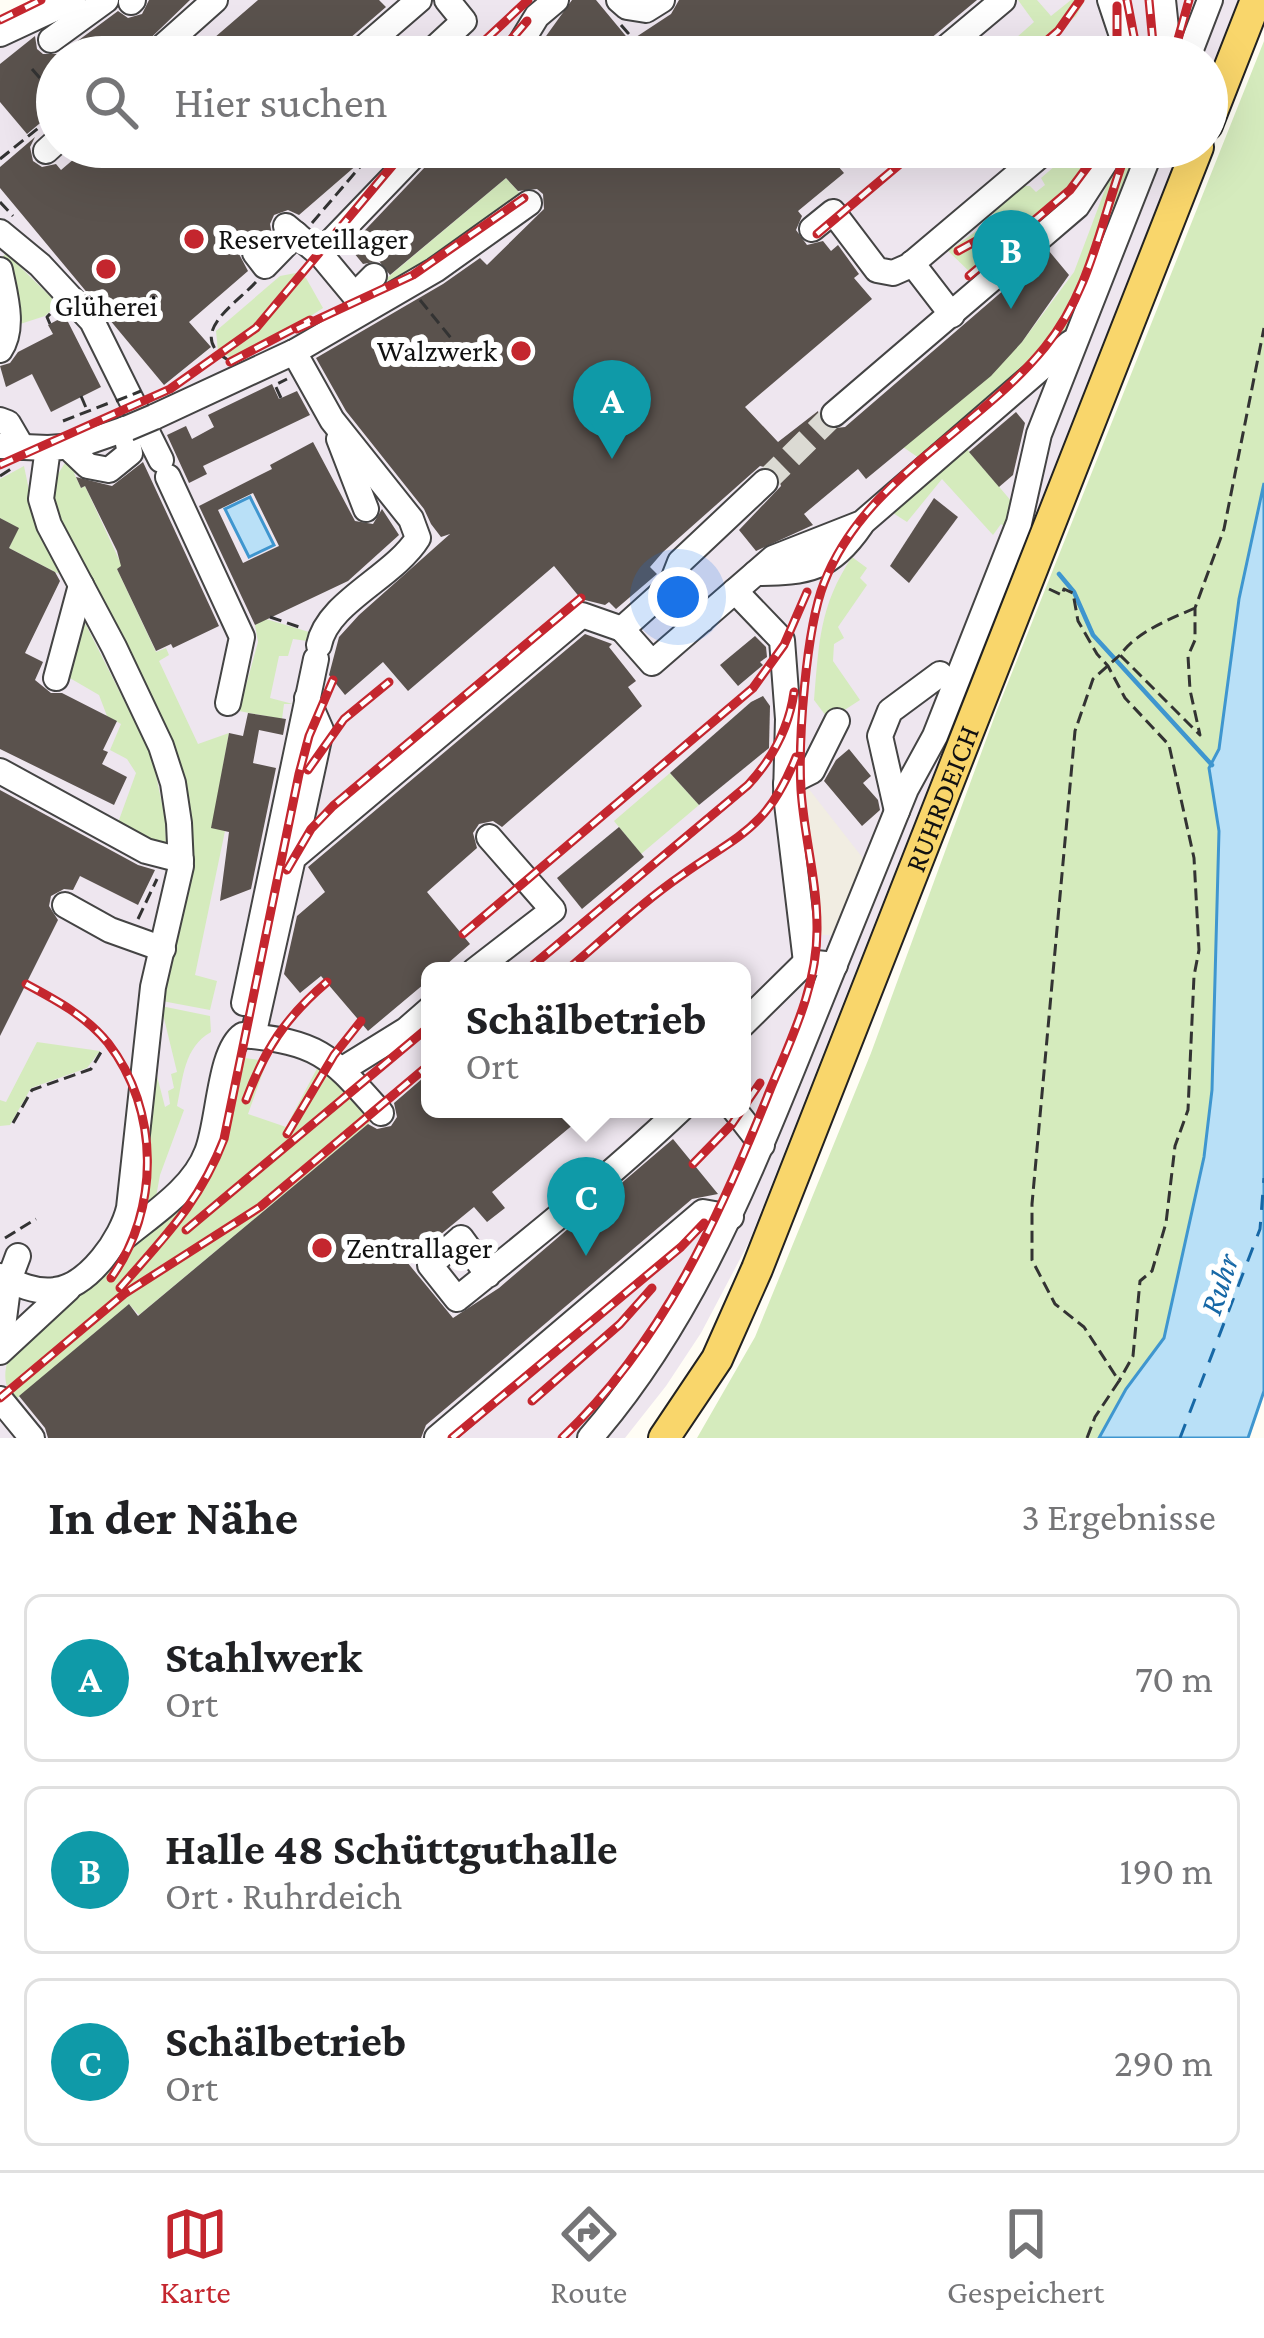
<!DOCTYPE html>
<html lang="de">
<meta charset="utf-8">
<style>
:root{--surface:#fff;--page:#f6f6f6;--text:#202124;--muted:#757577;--line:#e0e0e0;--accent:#c4262e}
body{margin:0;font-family:"Crimson Pro",serif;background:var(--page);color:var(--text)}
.you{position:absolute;left:678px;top:597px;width:42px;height:42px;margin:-30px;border:9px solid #fff;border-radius:50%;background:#1a73e8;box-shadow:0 0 0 18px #1a73e833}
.badge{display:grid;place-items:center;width:78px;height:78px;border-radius:50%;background:var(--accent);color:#fff;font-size:39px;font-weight:700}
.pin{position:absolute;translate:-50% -99px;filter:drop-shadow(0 3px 6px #0008)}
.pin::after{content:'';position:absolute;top:63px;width:42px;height:36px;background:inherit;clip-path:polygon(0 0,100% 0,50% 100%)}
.popup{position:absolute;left:421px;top:962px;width:330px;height:156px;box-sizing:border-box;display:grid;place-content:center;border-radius:18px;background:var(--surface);filter:drop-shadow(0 3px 9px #0005);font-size:39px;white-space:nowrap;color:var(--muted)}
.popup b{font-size:45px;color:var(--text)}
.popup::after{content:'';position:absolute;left:50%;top:100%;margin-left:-24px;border:24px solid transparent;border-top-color:var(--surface)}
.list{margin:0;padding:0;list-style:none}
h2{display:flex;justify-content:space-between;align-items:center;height:156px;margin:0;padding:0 48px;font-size:51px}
h2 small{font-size:39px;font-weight:400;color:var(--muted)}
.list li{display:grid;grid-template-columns:78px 1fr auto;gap:36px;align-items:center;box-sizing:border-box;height:168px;margin:0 24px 24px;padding:0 24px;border:3px solid var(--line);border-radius:18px}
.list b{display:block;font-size:45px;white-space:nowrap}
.list p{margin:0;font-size:39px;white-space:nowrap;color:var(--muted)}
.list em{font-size:39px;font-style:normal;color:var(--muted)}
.icon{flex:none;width:66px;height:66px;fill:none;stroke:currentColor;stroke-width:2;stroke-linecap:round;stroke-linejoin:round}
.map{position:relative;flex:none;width:1264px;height:1438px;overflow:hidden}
.search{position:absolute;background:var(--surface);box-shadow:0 12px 48px #0002;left:36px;right:36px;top:36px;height:132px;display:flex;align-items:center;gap:30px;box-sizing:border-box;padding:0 42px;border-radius:66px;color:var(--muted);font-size:45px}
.sheet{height:732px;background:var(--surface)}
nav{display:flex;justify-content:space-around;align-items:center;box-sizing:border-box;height:168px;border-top:3px solid var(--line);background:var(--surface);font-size:33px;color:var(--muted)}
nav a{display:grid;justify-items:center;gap:6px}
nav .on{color:var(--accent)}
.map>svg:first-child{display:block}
</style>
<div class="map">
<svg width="1264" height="1438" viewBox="0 0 1264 1438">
<rect width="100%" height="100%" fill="#fffdf5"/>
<path fill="#eee6ef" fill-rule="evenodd" d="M57 0H1238L1207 79V57H57V147H1180L749 1242 701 1333 666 1386 625 1438H0V26ZM430 971H742V1109H430Z"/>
<g fill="#d5ebbd">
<polygon points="1018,0 1037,0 1051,16 1071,0 1085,0 1076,16 1041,46 1041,40 1016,38 1034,22"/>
<polygon points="1264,41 1264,483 1240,597 1219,749 1209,768 1219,830 1212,1090 1204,1157 1164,1338 1126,1389 1099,1438 697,1438 755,1337 871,1053 997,710"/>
<polygon points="1077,147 1104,149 1081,185 974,276 944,247 953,248 994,218 992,206 1016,186 1030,186 1036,192 1045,185 1041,178"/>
<polygon points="1121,147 1143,147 1081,307 1065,333 919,458 903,447 1022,342 1074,272"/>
<polygon points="506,178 527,201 391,289 387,278"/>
<polygon points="6,253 58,304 45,316 14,326 1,259"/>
<polygon points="296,273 306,278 323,308 288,331 232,358 218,351 216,331 280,276"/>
<polygon points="967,449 1012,502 1005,527 1001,524 993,535 942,479 907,522 890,511 950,459"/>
<polygon points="68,458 81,468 74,473 81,488 85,486 122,566 117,569 156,652 166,648 169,655 159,661 198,744 229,733 212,827 225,831 195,975 217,981 210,1010 162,1001 188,837 53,512 53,482"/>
<polygon points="24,466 36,524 59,574 9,548 18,528 0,518 0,479"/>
<path d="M852 557 867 568 860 578 867 585 838 627 844 638 834 644 833 661 860 700 829 720 814 700C819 644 819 606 852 557Z"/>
<polygon points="266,619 309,632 307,641 293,639 288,656 279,656 270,698 293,704 284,704 282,719 239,711 258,642 255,625"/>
<polygon points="84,621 152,756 165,818 166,843 157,849 115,831 136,773 127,759 110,750 121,724 107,716 99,695 68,677 74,624"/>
<polygon points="670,773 699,805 641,854 614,821"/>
<path d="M161 1006 210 1016 211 1032C184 1047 183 1078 177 1106L184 1110 160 1175 156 1197 140 1208 156 1072 165 1107 170 1104 168 1091 174 1088 171 1074 177 1072Z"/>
<polygon points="37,1042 100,1051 87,1068 31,1088 10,1125 0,1126 0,1100 6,1102"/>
<path d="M237 1057 267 1061 248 1114 286 1127 321 1061 374 1119 139 1315 129 1304 15 1400C0 1383 4 1363 16 1345L191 1191Z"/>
</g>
<polygon fill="#f1ede2" points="805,784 862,857 863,869 838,931 831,935 821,935"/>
<g fill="#b9e0f7" stroke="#3f96cf" stroke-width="3">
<polygon points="1264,483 1264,1391 1248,1438 1099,1438 1126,1389 1164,1338 1204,1157 1212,1090 1219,831 1209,768 1219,749 1239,599"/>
<polygon points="250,497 274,545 249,557 225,509"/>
</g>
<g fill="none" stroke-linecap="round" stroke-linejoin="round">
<polyline stroke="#3f96cf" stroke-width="4.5" points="1059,574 1074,592 1093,635 1212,765"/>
<polyline stroke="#1768a6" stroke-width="3" stroke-dasharray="15 12" stroke-linecap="butt" points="1180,1438 1260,1229 1264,1178"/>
</g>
<g fill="#5a524d" fill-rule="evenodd">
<polygon points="149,0 190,0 131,57 57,57 57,109 27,134 0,102 0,64 35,36 37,49 43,54 60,54 118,11 128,18 142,14"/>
<polygon points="258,0 379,0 386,7 342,45 337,57 192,57"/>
<polygon points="572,0 596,0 630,41 671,14 679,0 977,0 924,44 919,57 531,57"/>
<polygon points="35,137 30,147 33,161 42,167 56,164 61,170 88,147 256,147 266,158 278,147 357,147 366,157 299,215 288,210 274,215 270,224 272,235 266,241 254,237 244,241 239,254 248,271 189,322 211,347 164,385 0,188 0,167"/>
<polygon points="444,147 846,147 832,159 844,173 798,211 802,216 796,230 807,245 823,241 831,251 838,245 859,274 854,278 872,299 745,407 778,442 818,411 821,424 827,429 845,427 1049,251 1069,275 1022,342 991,376 866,479 858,469 804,514 813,525 756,551 739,530 781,486 776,470 760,466 663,552 650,567 657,574 616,609 609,602 605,605 581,599 554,566 408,691 383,662 345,695 329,675 339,637 359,615 450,534 441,537 431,524 424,509 346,411 316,358 443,284 480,258 487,265 544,209 543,194 537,189 518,191 506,178 390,275 379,261 363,264 349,247"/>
<polygon points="65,316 101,387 51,412 32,374 6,387 0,366 10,363 18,352 53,334 48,325"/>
<polygon points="272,384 279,399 297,391 310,415 203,466 207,474 189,483 167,435 186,426 192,439 214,427 208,415"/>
<polygon points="1016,412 1025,423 1013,475 999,487 969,452"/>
<path d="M313 442 355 521 373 524 382 509 399 535 348 581 255 625 199 506 272 469 270 465ZM253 493 279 546 243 563 218 510Z"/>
<polygon points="143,462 219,626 173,648 171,644 156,651 117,569 121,566 117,551 85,486 81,488 76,477 112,486"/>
<polygon points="934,498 958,517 909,583 890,566"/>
<polygon points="0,518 19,528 9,548 55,572 60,581 25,653 43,662 35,680 51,693 62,693 117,721 103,750 108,752 102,764 127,777 114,805 0,749"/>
<polygon points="585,634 612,644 609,647 636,681 628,687 642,706 502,827 493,821 479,824 473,833 477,848 427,892 470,944 439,971 430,971 430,979 368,1031 321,976 300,993 284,974 297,916 325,892 308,867"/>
<polygon points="755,636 766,647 767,657 760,662 763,665 738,686 720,665"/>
<polygon points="763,696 770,706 769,748 699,805 670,773 751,702"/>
<polygon points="248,713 286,719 283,735 259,730 253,763 276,768 251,889 220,901 229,832 211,828 229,733 243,736"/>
<polygon points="849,749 871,776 863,783 878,800 880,810 862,826 824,781 836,760"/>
<polygon points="0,790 138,865 155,870 138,905 80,876 73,890 64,889 51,896 49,906 58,920 0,1036"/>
<polygon points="619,827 644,857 582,909 557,878"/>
<polygon points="430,1072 430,1109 592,1109 492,1192 505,1208 487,1222 474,1207 407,1262 453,1318 499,1288 673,1139 718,1194 692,1199 426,1425 421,1438 48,1438 45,1428 19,1396 129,1304 138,1316 368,1124 377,1129 391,1126 397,1117 394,1103"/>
</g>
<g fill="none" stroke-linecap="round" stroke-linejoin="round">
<polyline stroke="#dbdad3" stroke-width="24" stroke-dasharray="24 12" stroke-linecap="butt" points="765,482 834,414"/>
<g stroke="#444" stroke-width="28">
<g id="minor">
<polyline points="619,0 627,7 646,10 662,0"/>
<polyline points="1110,0 1129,57"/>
<polyline points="1163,0 1169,57"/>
<polyline points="131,2 133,0"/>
<polyline points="0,34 73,0"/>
<polyline points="51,40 106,0"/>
<polyline points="151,57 215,0"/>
<polyline points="353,57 419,0"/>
<polyline points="425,57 464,21 447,0"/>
<polyline points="512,57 537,16 556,0"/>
<polyline points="935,57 1003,0"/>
<polyline points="1188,57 1210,0"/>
<polyline points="46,151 57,141"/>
<polyline points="286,226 322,256 366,309"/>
<polyline points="812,229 833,212 877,270 893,273 909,266 1050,147"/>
<polyline points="0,232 40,265 92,321 161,460"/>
<polyline points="255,253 265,266 296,234"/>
<polyline points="319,254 422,147"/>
<polyline points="912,263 952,315"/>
<path d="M0 270C5 295 15 328 0 350"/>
<polyline points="355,295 374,276"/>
<path d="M294 352 332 420 411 519 418 538C394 577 327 602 319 645"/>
<polyline points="834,414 1077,206 1115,147"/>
<polyline points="154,417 294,352 435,270 529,203"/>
<polyline points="0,420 8,423 22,447"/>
<polyline points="339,439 366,509"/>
<polyline points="0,446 48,448"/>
<polyline points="68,447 88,466 109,470 130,453 125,429"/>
<polyline points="168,477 242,637 228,703"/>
<path d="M756 573C808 573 831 569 861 525"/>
<polyline points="671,585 680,562 765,482"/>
<polyline points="735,591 782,640 788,719 786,795 806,962 835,965"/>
<polyline points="702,620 671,585 622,629 652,663 773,558 862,523 1070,343"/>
<polyline points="56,678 81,585"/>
<polyline points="0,771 146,851 181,860"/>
<polyline points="786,784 812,771 837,721"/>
<polyline points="897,811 880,736 890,711 940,674"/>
<polyline points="293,858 321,730 307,698"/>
<polyline points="65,905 110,930 163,949"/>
<polyline points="474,971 553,910 489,837"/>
<polyline points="244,1003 316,659"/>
<polyline points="742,1025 806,962"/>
<polyline points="253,1036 293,858 582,615 622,629"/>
<polyline points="343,1069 406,1030 430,1009"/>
<polyline points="734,1109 762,1145"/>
<path d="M120 1241C149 1216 193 1190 207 1152 219 1123 219 1051 243 1035 322 1043 330 1056 381 1113"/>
<path d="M488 1275 461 1238 430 1265 457 1299C533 1238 610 1176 681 1109"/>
<path d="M0 1276C17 1284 36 1293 55 1290 89 1286 122 1238 129 1208L153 987 181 866 179 823 173 783 161 746 114 647 49 525 41 499 48 448 76 446 128 428"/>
<polyline points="0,1350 9,1280 18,1256"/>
<polyline points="0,1352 68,1289"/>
<polyline points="0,1399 32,1438"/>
<polyline points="437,1438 703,1212 731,1217"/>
<path d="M590 1438C684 1330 739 1200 792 1070 830 976 868 882 906 789L935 736 1019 523 1039 434 1152 147"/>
</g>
</g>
<g stroke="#222" stroke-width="34">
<g id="major">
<polyline points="1207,125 1256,0"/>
<path id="s1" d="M664 1438 717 1359 757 1269 1198 147"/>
</g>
</g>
<g stroke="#333" stroke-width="3" stroke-dasharray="12 6" stroke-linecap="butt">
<polyline points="621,25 628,33 632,29"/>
<polyline points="32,69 57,98"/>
<polyline points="0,159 57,113"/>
<polyline points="0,202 13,216"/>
<polyline points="312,223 377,147"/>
<polyline points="420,300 451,338"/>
<polyline points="50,324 47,317 55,309"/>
<path d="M228 360C185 334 236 304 256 282"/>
<polyline points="81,396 87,410"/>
<polyline points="281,398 275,385 287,379"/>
<polyline points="63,421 109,403"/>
<polyline points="0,476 14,467"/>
<polyline points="1049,589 1062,595 1064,589 1073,593 1078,621 1097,654 1108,666 1125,698 1169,745 1194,858 1199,950 1194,976 1188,1110 1175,1146 1166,1223 1152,1271 1140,1281 1133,1356 1119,1381"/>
<path d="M1195 608C1168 620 1138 631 1120 655L1200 735 1190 690 1188 656 1195 640V608L1224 529 1264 328"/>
<polyline points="270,617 302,628"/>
<polyline points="138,919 157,879"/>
<polyline points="13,1123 32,1090 91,1069 101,1052"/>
<polyline points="5,1238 36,1219"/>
<polyline points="1087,1438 1095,1417 1119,1381 1084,1327 1055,1304 1032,1260 1032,1204 1075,731 1093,679 1120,655"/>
</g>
<use href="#minor" stroke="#fff" stroke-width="24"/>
<use href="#major" stroke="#f9d66b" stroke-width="30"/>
<g stroke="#c4262e" stroke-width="9">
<g id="rail">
<polyline points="1127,0 1138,57"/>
<polyline points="1149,0 1153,43"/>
<polyline points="0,20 41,0"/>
<polyline points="467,57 528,0"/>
<polyline points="496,57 527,21"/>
<polyline points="1028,57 1058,31 1080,0"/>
<polyline points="1117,57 1117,6"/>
<polyline points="1173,57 1189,0"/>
<polyline points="817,234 920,147"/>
<polyline points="958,251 1016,219"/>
<polyline points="969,276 1070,190 1102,147"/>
<polyline points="297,329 413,275 524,198"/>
<polyline points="230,362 310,320"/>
<polyline points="0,465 170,389 256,328 408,147"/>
<polyline points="308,770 344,719 389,682"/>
<polyline points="287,870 311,829 333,806 581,598"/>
<polyline points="463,934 753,688 784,645 807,592"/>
<path d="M526 971 748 785C772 759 789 728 794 692"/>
<path d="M566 971C604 939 641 903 682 875 740 834 767 829 796 757"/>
<path d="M26 984C56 1000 86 1016 108 1043 160 1110 160 1210 111 1278"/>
<path d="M246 1100C265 1049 285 1018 327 982"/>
<polyline points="287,1134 334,1055 361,1021"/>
<polyline points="693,1164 732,1124 760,1083"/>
<polyline points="186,1230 430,1026"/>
<path d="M120 1288C164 1237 199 1204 224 1139L299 774 309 736 333 680"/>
<polyline points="0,1398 124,1294 260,1207 430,1064"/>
<polyline points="532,1401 620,1324 652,1288"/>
<polyline points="452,1438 681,1247 704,1223"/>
<path d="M562 1438C663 1342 719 1218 770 1090 792 1037 818 985 817 926 817 880 804 836 801 790 798 740 806 629 824 583 865 477 977 431 1045 347 1092 290 1102 214 1128 147"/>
</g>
</g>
<use href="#rail" stroke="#fff" stroke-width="4.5" stroke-dasharray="14" stroke-linecap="butt"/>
<g stroke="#444" stroke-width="28" stroke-linecap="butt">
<polyline id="minor-bridge" points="128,428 154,417"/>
</g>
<polyline stroke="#333" stroke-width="3" stroke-dasharray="12 6" stroke-linecap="butt" points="116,401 141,391"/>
<use href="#minor-bridge" stroke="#fff" stroke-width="24"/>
</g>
<g fill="#c4262e" stroke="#fff" stroke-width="4.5">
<circle cx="194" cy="239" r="12"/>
<circle cx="106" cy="269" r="12"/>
<circle cx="521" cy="351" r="12"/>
<circle cx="322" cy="1248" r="12"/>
</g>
<g text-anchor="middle" stroke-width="12" stroke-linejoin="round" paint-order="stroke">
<g font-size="30" fill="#111" stroke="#fff" text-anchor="start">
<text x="218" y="249">Reserveteillager</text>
<text x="106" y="316" text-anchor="middle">Glüherei</text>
<text x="497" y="361" text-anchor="end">Walzwerk</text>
<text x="346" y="1258">Zentrallager</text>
</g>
<g font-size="30" fill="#111" stroke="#fff">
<text dy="10" stroke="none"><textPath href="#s1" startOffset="699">RUHRDEICH</textPath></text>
</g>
<g font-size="33" font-style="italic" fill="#1768a6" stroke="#fff">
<text transform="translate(1218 1284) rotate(-72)" y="12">Ruhr</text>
</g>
</g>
</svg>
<div class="you"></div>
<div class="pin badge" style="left:612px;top:459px;background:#0f9aa8">A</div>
<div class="pin badge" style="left:1011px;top:309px;background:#0f9aa8">B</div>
<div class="pin badge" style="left:586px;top:1256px;background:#0f9aa8">C</div>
<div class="popup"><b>Schälbetrieb</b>Ort</div>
<div class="search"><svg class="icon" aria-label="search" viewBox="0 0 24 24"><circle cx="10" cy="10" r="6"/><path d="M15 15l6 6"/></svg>Hier suchen</div>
</div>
<section class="sheet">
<h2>In der Nähe<small>3 Ergebnisse</small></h2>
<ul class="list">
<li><span class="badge" style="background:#0f9aa8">A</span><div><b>Stahlwerk</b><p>Ort</p></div><em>70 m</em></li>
<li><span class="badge" style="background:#0f9aa8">B</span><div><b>Halle 48 Schüttguthalle</b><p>Ort · Ruhrdeich</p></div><em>190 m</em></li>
<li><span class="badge" style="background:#0f9aa8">C</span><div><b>Schälbetrieb</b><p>Ort</p></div><em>290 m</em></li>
</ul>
</section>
<nav>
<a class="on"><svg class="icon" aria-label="map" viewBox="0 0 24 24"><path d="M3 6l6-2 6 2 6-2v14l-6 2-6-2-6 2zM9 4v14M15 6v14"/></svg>Karte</a>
<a><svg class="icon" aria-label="directions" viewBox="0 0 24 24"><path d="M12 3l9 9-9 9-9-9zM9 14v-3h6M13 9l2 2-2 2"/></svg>Route</a>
<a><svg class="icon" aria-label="saved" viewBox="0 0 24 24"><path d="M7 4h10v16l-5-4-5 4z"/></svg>Gespeichert</a>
</nav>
